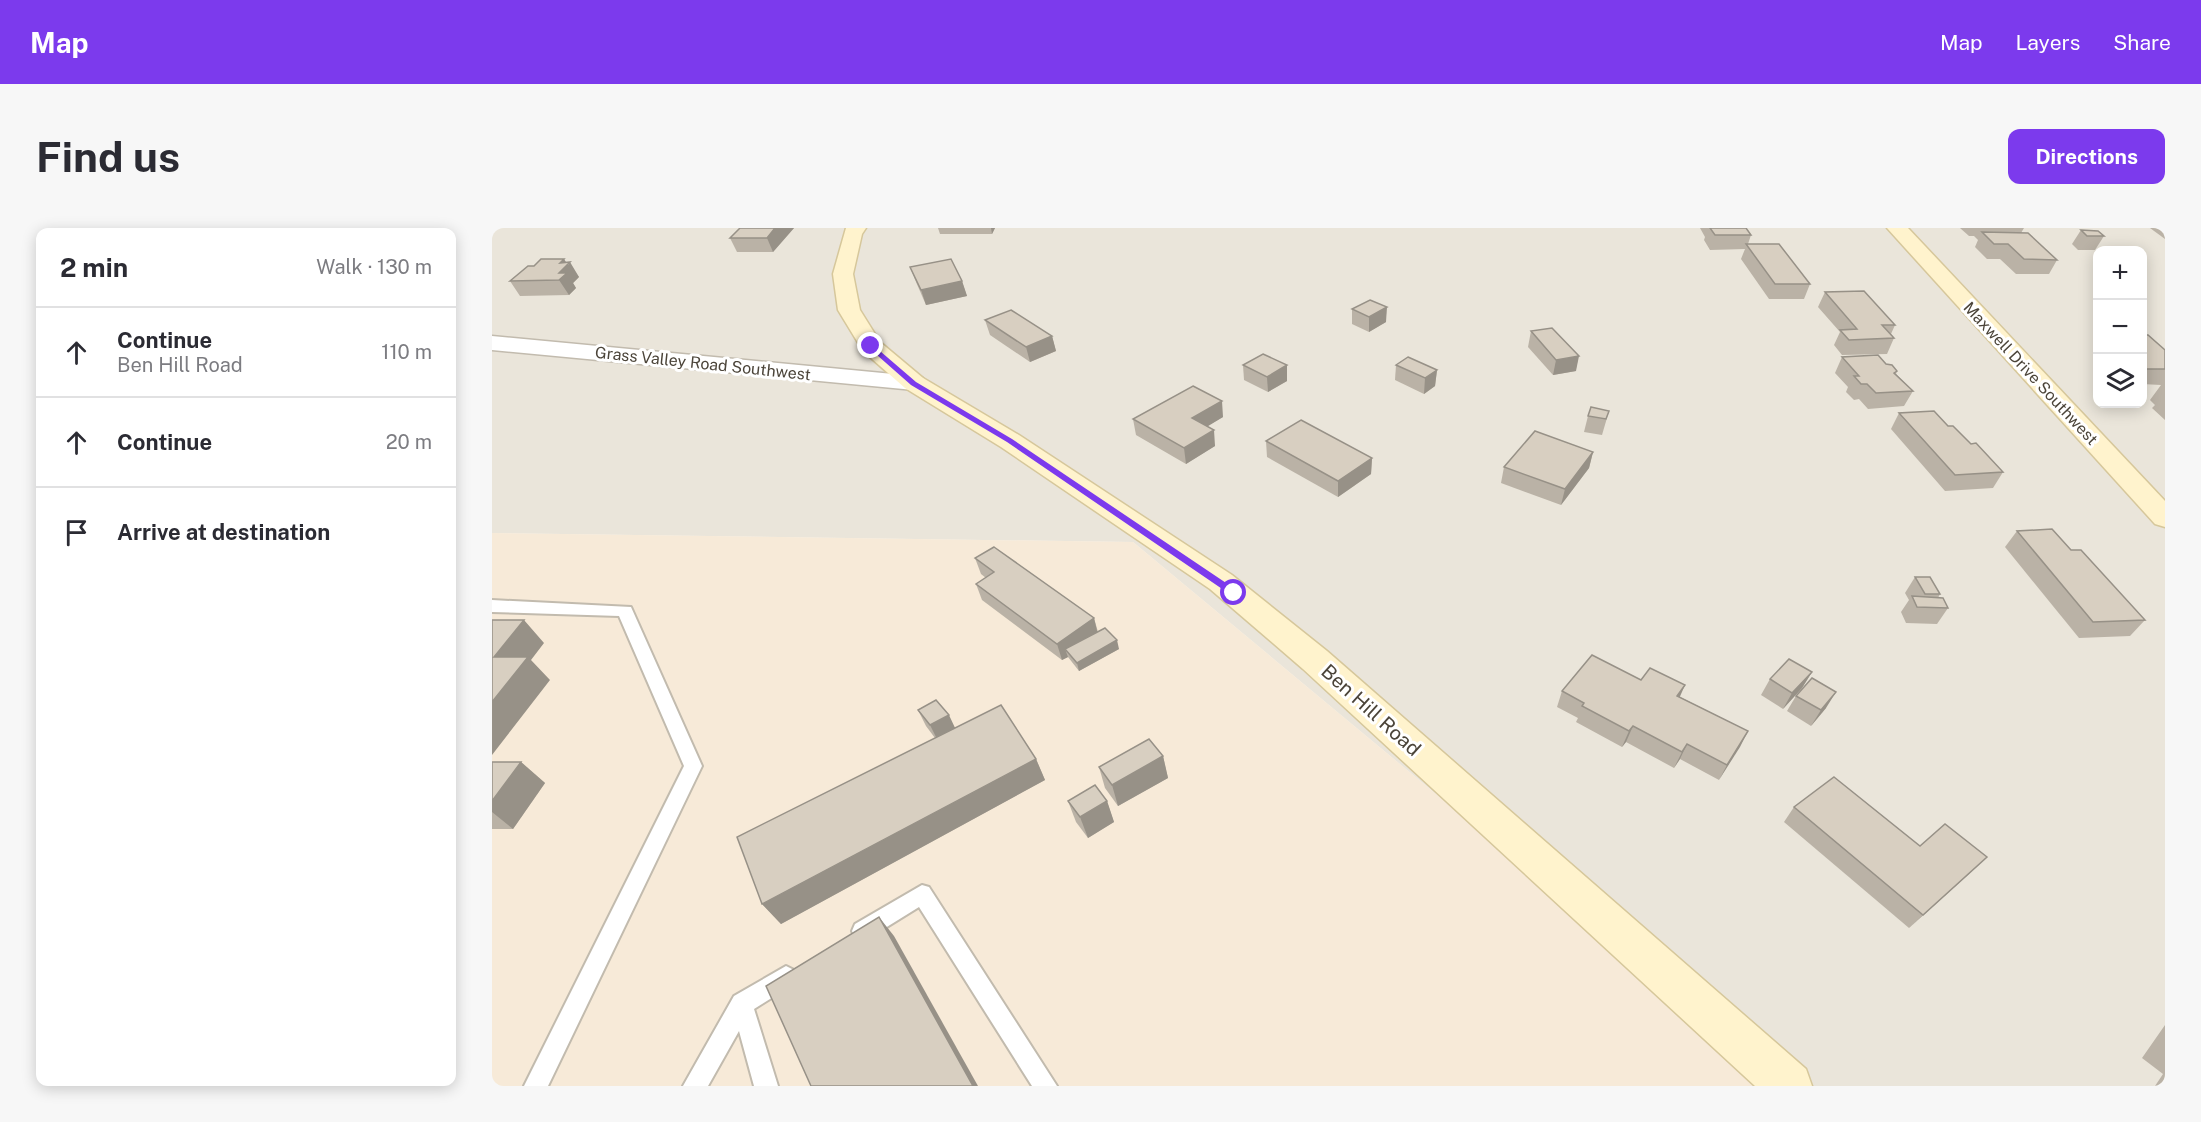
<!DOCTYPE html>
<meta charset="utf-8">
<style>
:root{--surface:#fff;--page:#f7f7f7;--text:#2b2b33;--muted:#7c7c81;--line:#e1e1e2;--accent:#7c3aed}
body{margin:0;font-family:"Public Sans",sans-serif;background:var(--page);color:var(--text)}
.controls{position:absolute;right:18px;top:18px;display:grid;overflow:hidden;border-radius:12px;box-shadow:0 3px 15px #0003}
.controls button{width:54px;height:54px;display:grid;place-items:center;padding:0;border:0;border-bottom:2px solid var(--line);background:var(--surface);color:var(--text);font:30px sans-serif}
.stop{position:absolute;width:18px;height:18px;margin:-14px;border:4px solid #7c3aed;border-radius:50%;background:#fff}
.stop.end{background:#7c3aed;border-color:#fff;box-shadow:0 2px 6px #0008}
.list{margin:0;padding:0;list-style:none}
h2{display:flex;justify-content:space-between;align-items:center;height:78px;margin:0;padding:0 24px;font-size:26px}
h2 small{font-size:20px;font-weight:400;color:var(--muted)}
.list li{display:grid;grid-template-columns:39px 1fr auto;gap:18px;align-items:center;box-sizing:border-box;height:90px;padding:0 24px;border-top:2px solid var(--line)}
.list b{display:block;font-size:22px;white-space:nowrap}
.list p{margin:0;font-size:20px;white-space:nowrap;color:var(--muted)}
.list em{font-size:20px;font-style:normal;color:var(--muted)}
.icon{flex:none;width:33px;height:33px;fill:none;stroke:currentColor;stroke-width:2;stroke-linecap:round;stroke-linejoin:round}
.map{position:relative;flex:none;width:1673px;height:858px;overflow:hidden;border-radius:12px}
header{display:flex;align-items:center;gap:36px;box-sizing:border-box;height:84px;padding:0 30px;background:var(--accent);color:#fff}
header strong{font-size:28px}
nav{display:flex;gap:33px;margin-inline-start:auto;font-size:21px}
.intro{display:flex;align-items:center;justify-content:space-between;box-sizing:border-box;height:144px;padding:0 36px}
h1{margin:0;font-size:42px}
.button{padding:15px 27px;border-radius:12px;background:var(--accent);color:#fff;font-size:21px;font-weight:700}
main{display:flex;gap:36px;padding:0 36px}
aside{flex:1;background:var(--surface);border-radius:12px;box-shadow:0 3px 15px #0003}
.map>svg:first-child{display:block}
</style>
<header>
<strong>Map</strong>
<nav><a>Map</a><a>Layers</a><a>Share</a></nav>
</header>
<div class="intro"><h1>Find us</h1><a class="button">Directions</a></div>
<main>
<aside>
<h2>2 min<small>Walk · 130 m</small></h2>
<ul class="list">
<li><svg class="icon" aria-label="ahead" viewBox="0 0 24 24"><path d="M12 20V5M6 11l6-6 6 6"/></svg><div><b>Continue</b><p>Ben Hill Road</p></div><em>110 m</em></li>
<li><svg class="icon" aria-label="ahead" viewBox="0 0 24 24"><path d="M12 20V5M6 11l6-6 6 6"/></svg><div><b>Continue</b></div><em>20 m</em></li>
<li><svg class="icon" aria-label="arrive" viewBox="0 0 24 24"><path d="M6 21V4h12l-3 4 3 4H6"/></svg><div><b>Arrive at destination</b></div></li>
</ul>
</aside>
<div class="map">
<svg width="1673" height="858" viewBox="0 0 1673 858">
<rect width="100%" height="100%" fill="#f6f3ec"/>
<path fill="#eae5da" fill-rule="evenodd" d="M0 0H1673V858H1295L641 314 0 305ZM1606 22H1650V176H1606Z"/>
<polygon fill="#f7ead8" points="0,305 641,314 1295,858 0,858"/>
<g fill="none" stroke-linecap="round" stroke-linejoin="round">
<g stroke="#c2bbae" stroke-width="4">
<g id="lane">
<polygon points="0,372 139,379 210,538 56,858 32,858 192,538 127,388 0,384"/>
<polygon points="430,657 437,659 565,858 540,858 427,679 377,710 370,713 363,710 360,703 363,696"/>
<polygon points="294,738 302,742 305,749 302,756 262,781 286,858 262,858 247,803 216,858 191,858 242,768"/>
</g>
</g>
<g stroke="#c2bbae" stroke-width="3">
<polygon id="street" points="0,108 422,148 431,150 434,155 431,160 422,162 0,122"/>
</g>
<g stroke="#d6c79b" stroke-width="3">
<g id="secondary">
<polygon points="354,0 374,0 370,6 361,46 368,82 388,114 431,150 527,207 740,347 835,423 1314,841 1320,858 1263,858 811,441 718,361 509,219 413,160 371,123 346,82 341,46"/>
<polygon points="1395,0 1416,0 1673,273 1673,299 1663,296"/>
</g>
</g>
<use href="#lane" fill="#fff" fill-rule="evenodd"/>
<use href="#street" fill="#fff" fill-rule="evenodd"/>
<use href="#secondary" fill="#fff3cd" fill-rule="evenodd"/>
</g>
<g fill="#bab2a6">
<polygon points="248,0 302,0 281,24 245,24 238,10"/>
<polygon points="446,0 503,0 500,6 448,6"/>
<polygon points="1208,0 1254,0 1259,7 1256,16 1318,56 1312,71 1277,71 1249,31 1253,21 1218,22 1212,12 1213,9"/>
<polygon points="1468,0 1532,0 1529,5 1565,32 1557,46 1524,46 1508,31 1495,31 1483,19 1486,12 1482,8 1477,8"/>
<polygon points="1658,0 1673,0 1673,11"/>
<polygon points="1589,2 1612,8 1603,22 1586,22 1580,16"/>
<polygon points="75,35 87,49 81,55 84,60 77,67 28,68 18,53"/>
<polygon points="418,39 470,53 475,68 434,77 424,54"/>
<polygon points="1333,64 1403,97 1399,106 1402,110 1395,126 1350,127 1342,117 1348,104 1326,79"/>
<polygon points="860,81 894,94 877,104 860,96"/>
<polygon points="493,92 560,108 564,123 538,134 498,107"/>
<polygon points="1039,103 1084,143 1061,147 1036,119"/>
<polygon points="1650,107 1673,122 1673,192 1660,180 1663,177 1658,172 1669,157 1650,156"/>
<polygon points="1350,129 1394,136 1405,143 1404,146 1421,163 1412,178 1376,181 1367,171 1362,172 1354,164 1356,159 1343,145"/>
<polygon points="751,137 795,153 776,164 752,152"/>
<polygon points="904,137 945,142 943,158 932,166 903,152"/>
<polygon points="1117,183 1110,207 1092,204 1096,188"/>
<polygon points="1407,185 1456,198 1479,216 1511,244 1501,260 1453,263 1399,201"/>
<polygon points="731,189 715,198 723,218 694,236 644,207 641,191"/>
<polygon points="774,213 880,230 879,246 846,269 775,229"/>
<polygon points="1101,224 1097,240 1069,277 1009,255 1012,239"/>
<polygon points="1525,303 1579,322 1653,392 1638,408 1587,410 1513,319"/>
<polygon points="483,330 602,390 606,404 627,421 587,443 576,429 570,432 490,372 484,356 494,350 489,346"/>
<polygon points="1423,349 1448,366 1446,370 1456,380 1445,396 1414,395 1409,384 1417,372 1413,365"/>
<polygon points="1320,444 1310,460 1291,481 1269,467 1278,451"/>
<polygon points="1149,452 1188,469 1256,503 1227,552 1188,531 1182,540 1134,514 1130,519 1084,494 1086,490 1065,479 1070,463"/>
<polygon points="1304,468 1334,480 1319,498 1295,483"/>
<polygon points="426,482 463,500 544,531 553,552 289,696 270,676 443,510 434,498"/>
<polygon points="671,528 676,550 626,578 613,560 607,539"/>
<polygon points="0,534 29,534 53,555 21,601 0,601"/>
<polygon points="576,573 615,573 622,594 596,610 584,594"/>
<polygon points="1302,579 1428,618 1480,643 1417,700 1292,594"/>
<polygon points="1673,797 1673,858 1663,858 1671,846 1650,830"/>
</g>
<g fill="#979187">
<polygon points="283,0 302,0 281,24 275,10"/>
<polygon points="499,0 503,0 500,6"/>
<polygon points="72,31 76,37 78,34 87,49 81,55 84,60 77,67 67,52 67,45 68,35"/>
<polygon points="470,53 475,68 434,77 429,62"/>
<polygon points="895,79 894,94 877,104 877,89"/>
<polygon points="560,108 564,123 538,134 534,119"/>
<polygon points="1087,128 1084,143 1061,147 1064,132"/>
<polygon points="795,137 795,153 776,164 775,149"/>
<polygon points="945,142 943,158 932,166 933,150"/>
<polygon points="730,173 731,189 703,206 700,190"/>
<polygon points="722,202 723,218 694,236 692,220"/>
<polygon points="1101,224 1097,240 1069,277 1073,261"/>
<polygon points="880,230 879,246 846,269 846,253"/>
<polygon points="602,390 606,407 573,421 576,429 570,432 565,416"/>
<polygon points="32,392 52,415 39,432 58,452 0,527 0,474 2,429"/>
<polygon points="625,412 627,421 587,443 585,435"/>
<polygon points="1320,444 1310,460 1291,481 1300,465"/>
<polygon points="1193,457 1186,473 1185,468"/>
<polygon points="1344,464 1334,480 1319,498 1329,482"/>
<polygon points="457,487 464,502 446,513 438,497"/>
<polygon points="1141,498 1134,514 1130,519 1137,503"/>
<polygon points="1256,503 1248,519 1227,552 1235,537"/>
<polygon points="1195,516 1188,531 1182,540 1190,524"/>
<polygon points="671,528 676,550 626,578 620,557"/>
<polygon points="544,531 553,552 289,696 270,676"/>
<polygon points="29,534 53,555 21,601 0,584 0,573"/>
<polygon points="615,573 622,594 596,610 588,589"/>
<polygon points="1495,629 1480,643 1417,700 1431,687"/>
<polygon points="387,689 402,708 486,858 481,858"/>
</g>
<g fill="#d8cfc1" stroke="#979187" stroke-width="1.5">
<polygon points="248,0 283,0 275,10 238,10"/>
<polygon points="1218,0 1254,0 1259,7 1223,7"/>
<polygon points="1589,2 1606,3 1612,8 1595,8"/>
<polygon points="1490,4 1536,5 1565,32 1532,31 1516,16 1502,16"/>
<polygon points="1254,16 1287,16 1318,56 1283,56"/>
<polygon points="49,31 72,31 68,35 78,34 67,45 75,45 67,52 18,53 36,38 42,38"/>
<polygon points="459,31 470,53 429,62 418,39"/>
<polygon points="1372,63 1403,97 1390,97 1402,110 1357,112 1348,102 1365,101 1333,64"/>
<polygon points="878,72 895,79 877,89 860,81"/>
<polygon points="519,82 560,108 534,119 493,92"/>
<polygon points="1060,100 1087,128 1064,132 1039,103"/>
<polygon points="1650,107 1656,107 1673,122 1673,141 1650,141"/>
<polygon points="771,126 795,137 775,149 751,137"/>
<polygon points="1386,127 1394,136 1400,137 1405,143 1402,145 1421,163 1384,165 1375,156 1369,156 1362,148 1367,148 1350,129"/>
<polygon points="916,129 945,142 933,150 904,137"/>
<polygon points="701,158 730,173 700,190 722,202 692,220 641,191"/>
<polygon points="1099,179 1117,183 1114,191 1096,188"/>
<polygon points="1442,183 1456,198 1461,198 1479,216 1484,215 1511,244 1463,247 1407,185"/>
<polygon points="809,192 880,230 846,253 774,213"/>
<polygon points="1043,203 1101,224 1073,261 1012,239"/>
<polygon points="1560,301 1579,322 1589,322 1653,392 1601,394 1525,303"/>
<polygon points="502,319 602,390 565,416 484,356 502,344 483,330"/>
<polygon points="1423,349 1438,349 1448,366 1433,366"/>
<polygon points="1420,368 1451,370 1456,380 1425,379"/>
<polygon points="0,392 32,392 2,429 36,429 0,474"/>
<polygon points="613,400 625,412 585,435 573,421"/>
<polygon points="1100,427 1149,452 1158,440 1193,457 1185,468 1256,503 1235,537 1195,516 1190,524 1141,498 1137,503 1090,478 1092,475 1070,463"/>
<polygon points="1297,431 1320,444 1300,465 1278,451"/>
<polygon points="1320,450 1344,464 1329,482 1304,468"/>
<polygon points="444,472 457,487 438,497 426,482"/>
<polygon points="509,477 544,531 270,676 245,609"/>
<polygon points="657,511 671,528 620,557 607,539"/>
<polygon points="0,534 29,534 0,573"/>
<polygon points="1342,549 1428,618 1453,596 1495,629 1431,687 1302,579"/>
<polygon points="603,557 615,573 588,589 576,573"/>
<polygon points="387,689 481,858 319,858 274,758"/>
</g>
<polygon fill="#7c3aed" points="377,117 381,117 424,154 520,211 746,363 746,367 739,367 515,214 419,157 377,120"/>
<g text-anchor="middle" stroke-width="6" stroke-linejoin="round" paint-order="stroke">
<g font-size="16" fill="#4b4439" stroke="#fff">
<text transform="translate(211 135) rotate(6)" y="6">Grass Valley Road Southwest</text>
<text transform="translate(1539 145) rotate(47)" y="6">Maxwell Drive Southwest</text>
</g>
<g font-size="20" fill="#4b4439" stroke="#fff">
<text transform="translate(879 482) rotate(42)" y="7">Ben Hill Road</text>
</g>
</g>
</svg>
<div class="controls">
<button>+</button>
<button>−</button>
<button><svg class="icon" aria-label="layers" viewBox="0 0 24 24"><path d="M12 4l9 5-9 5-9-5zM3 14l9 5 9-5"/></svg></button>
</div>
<div class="stop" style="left:742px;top:365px"></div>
<div class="stop end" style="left:379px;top:118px"></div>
</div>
</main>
